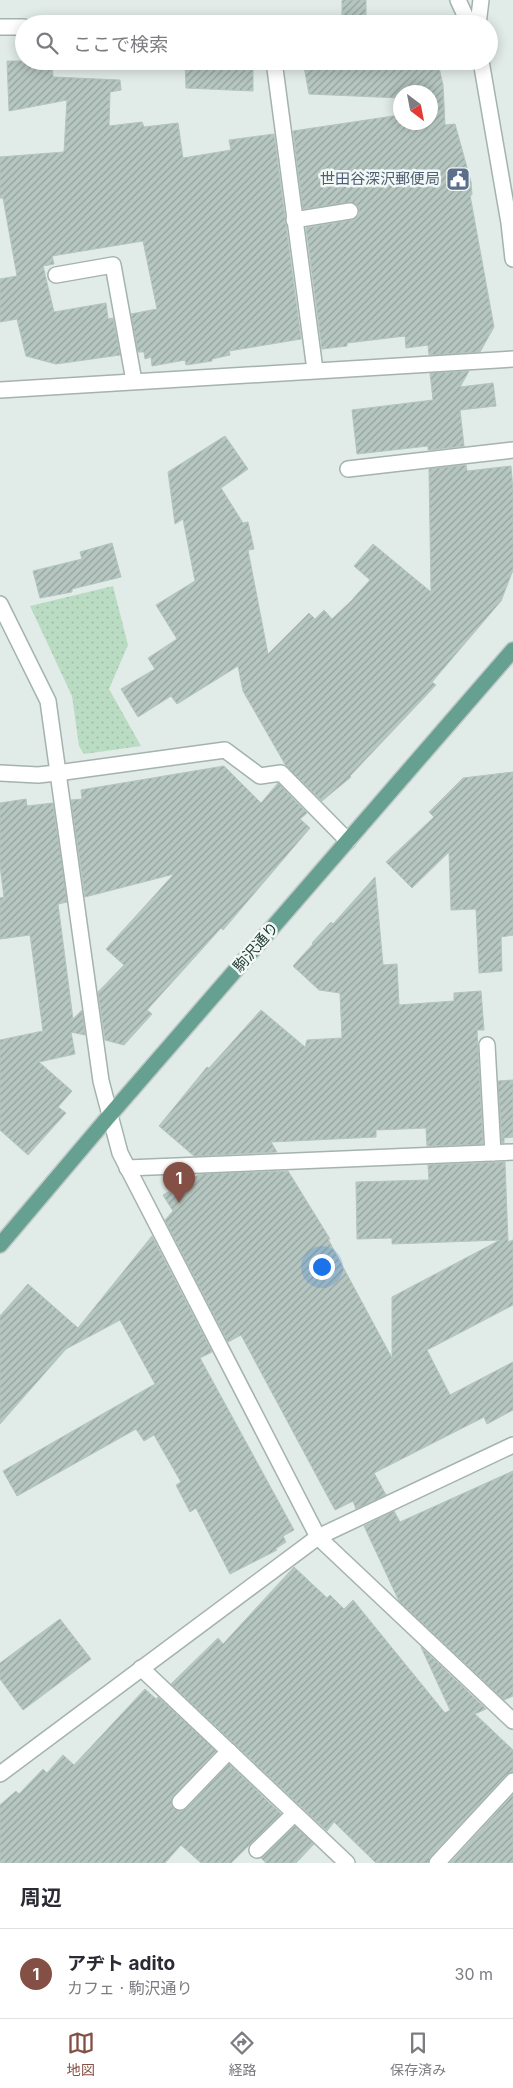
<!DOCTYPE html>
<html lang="ja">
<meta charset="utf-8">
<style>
:root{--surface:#fff;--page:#f2f2f3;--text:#2b2b33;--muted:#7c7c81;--line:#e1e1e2;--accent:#845045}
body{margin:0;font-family:Inter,"Noto Sans JP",sans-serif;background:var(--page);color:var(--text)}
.compass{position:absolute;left:393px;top:85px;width:45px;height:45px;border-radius:50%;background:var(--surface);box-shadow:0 2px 12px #0003;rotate:148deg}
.you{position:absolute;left:321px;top:1266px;width:18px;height:18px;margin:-12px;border:4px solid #fff;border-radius:50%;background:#1a73e8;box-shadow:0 0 0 8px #1a73e833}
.badge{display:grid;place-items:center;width:32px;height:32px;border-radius:50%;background:var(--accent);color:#fff;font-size:16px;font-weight:700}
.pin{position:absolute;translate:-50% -41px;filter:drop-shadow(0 1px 2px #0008)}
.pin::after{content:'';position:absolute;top:26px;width:18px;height:15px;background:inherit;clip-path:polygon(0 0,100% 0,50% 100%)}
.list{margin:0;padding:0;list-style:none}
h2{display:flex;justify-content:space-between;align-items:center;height:65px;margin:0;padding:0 20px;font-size:21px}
h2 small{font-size:16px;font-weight:400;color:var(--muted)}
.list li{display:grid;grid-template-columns:32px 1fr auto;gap:15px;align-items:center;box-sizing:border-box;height:90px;padding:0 20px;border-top:1px solid var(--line)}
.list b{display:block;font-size:19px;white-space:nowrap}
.list p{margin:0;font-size:16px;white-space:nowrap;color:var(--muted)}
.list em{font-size:16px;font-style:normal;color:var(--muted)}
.icon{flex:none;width:28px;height:28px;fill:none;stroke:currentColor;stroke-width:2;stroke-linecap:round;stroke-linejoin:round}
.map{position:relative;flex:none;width:513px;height:1863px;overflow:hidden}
.search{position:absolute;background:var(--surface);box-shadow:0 2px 12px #0003;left:15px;right:15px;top:15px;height:55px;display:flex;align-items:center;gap:12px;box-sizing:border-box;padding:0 18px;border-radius:28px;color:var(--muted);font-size:19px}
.sheet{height:155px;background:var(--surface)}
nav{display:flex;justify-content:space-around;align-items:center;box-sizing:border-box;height:70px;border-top:1px solid var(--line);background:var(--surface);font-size:14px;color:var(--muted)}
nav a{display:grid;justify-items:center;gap:2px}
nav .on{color:var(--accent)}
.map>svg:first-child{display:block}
</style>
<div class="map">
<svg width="513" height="1863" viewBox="0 0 513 1863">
<defs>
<pattern id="green-dots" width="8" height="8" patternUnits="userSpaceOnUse" patternTransform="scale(1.25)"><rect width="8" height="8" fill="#badcc3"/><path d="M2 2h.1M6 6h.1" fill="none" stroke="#a0bea8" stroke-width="1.8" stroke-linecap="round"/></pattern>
<pattern id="building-hatch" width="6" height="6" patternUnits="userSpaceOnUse" patternTransform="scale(1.25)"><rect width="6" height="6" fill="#b6c6c0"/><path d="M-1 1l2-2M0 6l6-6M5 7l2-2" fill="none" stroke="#94a29d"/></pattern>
</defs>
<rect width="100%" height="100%" fill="#e1ebe7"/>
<polygon fill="url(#green-dots)" points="113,586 128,645 109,689 141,746 84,754 79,746 72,696 30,606"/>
<g fill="url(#building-hatch)" stroke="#b4c5be">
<rect x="342" y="0" width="24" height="24"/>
<polygon points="7,61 52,61 53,77 120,80 121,90 110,92 109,126 142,122 144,127 178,123 183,158 231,150 229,140 274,134 301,339 229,351 230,355 212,359 212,361 186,365 185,360 152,366 151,357 145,359 144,352 138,352 131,314 157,309 143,241 52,256 54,264 43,266 54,312 106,303 108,319 113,318 120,355 56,364 26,356 17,319 0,322 0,279 17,276 3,198 0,198 0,157 64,152 67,100 9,111"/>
<polygon points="185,61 253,61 253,91 186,88"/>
<polygon points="303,61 433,61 439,68 443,85 445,125 455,124 471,182 472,195 470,195 494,327 480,352 429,355 428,345 406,348 405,336 347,343 347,346 322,349 306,228 352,220 359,215 359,210 357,205 349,202 303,209 293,131 400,115 400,122 430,122 430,92 400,92 400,98 309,94"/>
<polygon points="469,371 460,387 493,383 496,406 460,410 464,446 428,450 428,446 357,454 352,410 433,400 430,373"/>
<polygon points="225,436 248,469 221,488 243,523 248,522 254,549 248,550 268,654 309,613 315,619 324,610 332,619 351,601 370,580 354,566 373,544 431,592 429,469 466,465 467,471 511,466 513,491 513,570 501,601 432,682 436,685 350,776 351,777 322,801 286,766 243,691 238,666 177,704 171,696 138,717 121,689 155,669 148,658 177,639 156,605 195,581 183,519 175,524 168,472"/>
<polygon points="112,543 121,577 72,589 72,592 40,598 33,571 82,559 80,552"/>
<polygon points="224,766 261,803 278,783 307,813 300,819 310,828 223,930 221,928 147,1010 152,1014 124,1045 105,1040 98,992 124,965 106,949 174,874 85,897 71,800 82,799 81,790"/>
<polygon points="513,772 513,935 501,937 502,971 479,973 476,909 451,910 449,852 412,888 386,862 434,817 429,812 463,778"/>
<polygon points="26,799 27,806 53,803 67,902 58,904 73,1019 82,1010 85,1035 71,1032 75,1054 39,1062 72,1091 58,1107 66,1113 28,1155 0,1130 0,1040 43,1031 30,935 0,939 0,898 4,897 0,866 0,803"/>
<polygon points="375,877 383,965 397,964 399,1005 454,1001 454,993 481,991 484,1030 477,1030 483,1144 427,1146 426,1128 376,1130 376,1137 271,1142 277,1152 194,1156 159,1126 207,1067 209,1068 261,1010 305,1047 307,1040 342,1038 340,993 319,990 293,966 313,944 312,943 331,922 333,924"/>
<polygon points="513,1080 513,1137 504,1138 504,1143 502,1143 498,1081"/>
<polygon points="505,1162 508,1242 513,1240 513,1305 427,1350 450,1395 513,1362 513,1410 487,1424 484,1417 374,1473 386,1495 356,1509 353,1501 335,1510 241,1335 228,1342 165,1220 173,1211 163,1195 200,1174 288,1171 330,1239 328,1239 392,1358 392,1297 500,1240 392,1244 392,1238 357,1239 356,1182 429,1180 428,1165"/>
<polygon points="152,1236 212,1352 200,1358 294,1530 283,1536 286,1542 275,1549 277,1550 230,1574 196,1508 190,1512 176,1485 181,1482 154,1435 144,1441 136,1429 17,1496 3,1471 155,1384 120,1320 66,1349 0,1424 0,1316 28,1284 78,1328"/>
<polygon points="513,1471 513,1696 504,1700 399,1601 364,1526 394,1511 400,1522"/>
<polygon points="294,1567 327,1598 330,1595 344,1609 353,1600 445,1713 450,1710 421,1647 486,1709 475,1714 513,1750 513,1772 506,1775 430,1857 428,1863 376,1863 334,1822 327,1831 171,1684 218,1638 223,1644"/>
<polygon points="60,1619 91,1659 23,1710 0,1679 0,1663"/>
<polygon points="145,1689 156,1699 158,1697 216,1751 173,1796 171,1804 174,1809 182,1811 187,1808 229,1764 281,1814 231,1863 201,1863 181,1845 165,1863 0,1863 0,1805 16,1791 19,1794 43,1769 47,1773 63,1755 74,1765"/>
<polygon points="513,1795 513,1863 450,1863"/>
<polygon points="295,1826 314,1844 296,1863 266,1863 261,1858"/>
</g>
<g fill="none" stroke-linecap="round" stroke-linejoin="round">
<g stroke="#a4b3ae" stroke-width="18">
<g id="minor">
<polyline points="458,0 469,24"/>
<polyline points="478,24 481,0"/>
<polyline points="0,27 24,27"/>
<polyline points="274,61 315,370"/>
<polyline points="481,61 509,223 513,259"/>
<polyline points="294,220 350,211"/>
<polyline points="56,275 113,265 134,381"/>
<polyline points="0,390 513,359"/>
<polyline points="348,469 513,450"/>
<polyline points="0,604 48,701 101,1081 120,1153 318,1537 513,1721"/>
<polyline points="0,773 38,775 57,773 225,750 260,776 281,773 348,841"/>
<polyline points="487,1045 493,1153"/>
<polyline points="127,1168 513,1152"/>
<polyline points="141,1668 347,1863"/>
<polyline points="0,1774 318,1537 513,1445"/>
<polyline points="180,1802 229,1751"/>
<polyline points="257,1850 294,1814"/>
<polyline points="437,1863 513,1781"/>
</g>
</g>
<g stroke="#c1c8c6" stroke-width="18">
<polyline id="major" points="0,1245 110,1115 513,650"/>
</g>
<use href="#minor" stroke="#fff" stroke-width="15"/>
<use href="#major" stroke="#66a091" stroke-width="15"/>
</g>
<defs>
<g id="civic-square" transform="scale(1.25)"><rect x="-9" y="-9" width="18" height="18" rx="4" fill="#5c6f8a" stroke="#f2f8f5"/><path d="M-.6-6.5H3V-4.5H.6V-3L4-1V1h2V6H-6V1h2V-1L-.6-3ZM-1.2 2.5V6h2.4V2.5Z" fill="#fff"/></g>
</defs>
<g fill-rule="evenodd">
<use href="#civic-square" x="458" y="179"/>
</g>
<g text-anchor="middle" stroke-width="5" stroke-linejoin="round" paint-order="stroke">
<g font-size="15" fill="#4e5e75" stroke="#f2f8f5" text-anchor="end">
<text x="440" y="184">世田谷深沢郵便局</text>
</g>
<g font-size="15" fill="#223c35" stroke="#f2f8f5">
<text transform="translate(256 947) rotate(-49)" y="5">駒沢通り</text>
</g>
</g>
</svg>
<svg class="compass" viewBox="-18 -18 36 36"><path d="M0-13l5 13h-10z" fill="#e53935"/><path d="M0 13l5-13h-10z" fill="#7c7c81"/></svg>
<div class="you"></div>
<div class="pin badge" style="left:179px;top:1203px">1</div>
<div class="search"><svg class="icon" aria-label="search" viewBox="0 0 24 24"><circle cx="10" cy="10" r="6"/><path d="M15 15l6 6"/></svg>ここで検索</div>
</div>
<section class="sheet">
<h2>周辺<small></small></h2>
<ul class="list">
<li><span class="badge">1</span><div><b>アヂト adito</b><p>カフェ · 駒沢通り</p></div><em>30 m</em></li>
</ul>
</section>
<nav>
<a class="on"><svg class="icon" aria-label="map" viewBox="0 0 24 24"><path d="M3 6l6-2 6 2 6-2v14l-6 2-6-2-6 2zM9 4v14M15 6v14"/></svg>地図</a>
<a><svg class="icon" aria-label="directions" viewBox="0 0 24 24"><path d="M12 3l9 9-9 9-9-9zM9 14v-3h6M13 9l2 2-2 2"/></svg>経路</a>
<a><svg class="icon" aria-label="saved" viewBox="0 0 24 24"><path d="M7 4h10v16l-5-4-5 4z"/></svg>保存済み</a>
</nav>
